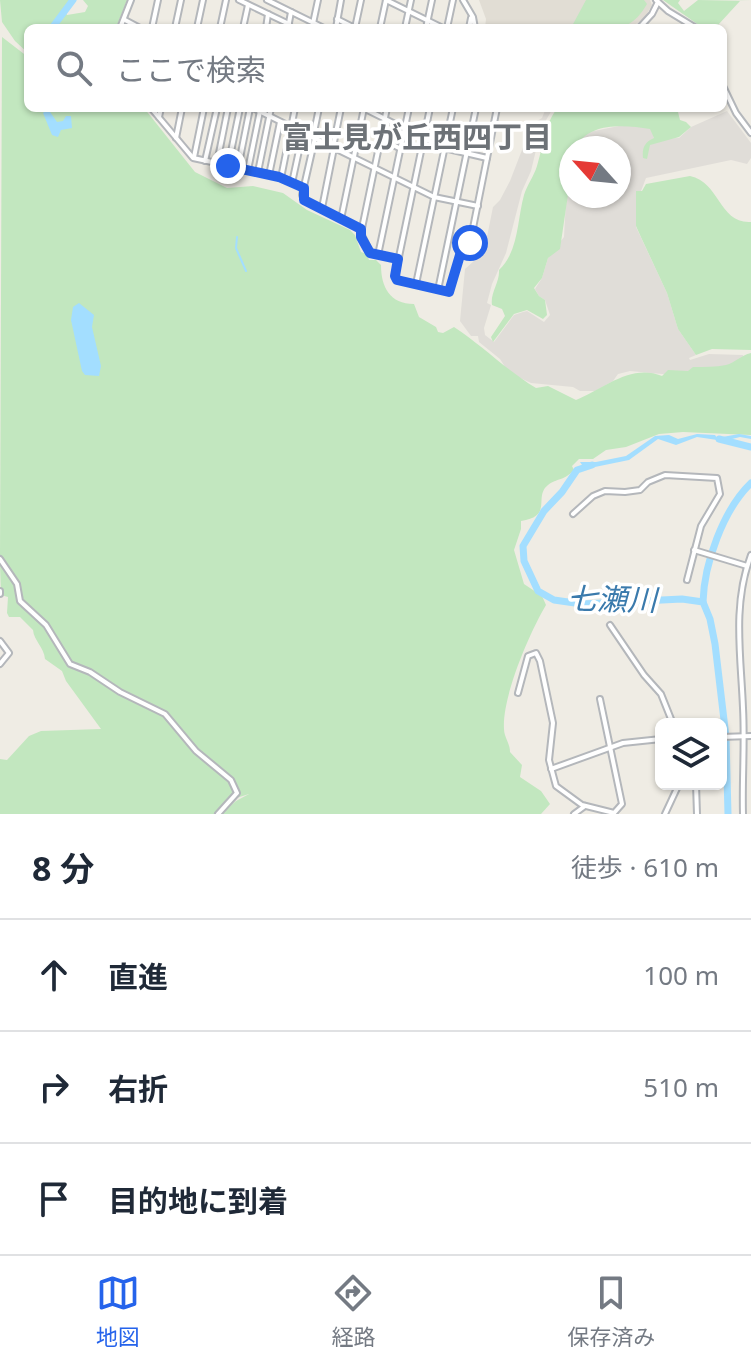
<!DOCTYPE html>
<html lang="ja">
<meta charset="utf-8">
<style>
:root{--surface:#fff;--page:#f2f2f3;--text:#1f2937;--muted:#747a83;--line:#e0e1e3;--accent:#2563eb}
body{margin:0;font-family:"Noto Sans","Noto Sans JP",sans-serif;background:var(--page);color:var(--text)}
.controls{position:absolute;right:24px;bottom:24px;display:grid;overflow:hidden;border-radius:12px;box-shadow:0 2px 6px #0004}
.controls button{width:72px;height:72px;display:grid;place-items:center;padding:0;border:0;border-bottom:2px solid var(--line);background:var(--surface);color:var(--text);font:40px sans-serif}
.compass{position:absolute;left:559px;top:136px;width:72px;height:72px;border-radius:50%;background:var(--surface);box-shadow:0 2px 6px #0004;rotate:297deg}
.stop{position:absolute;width:24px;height:24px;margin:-18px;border:6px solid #2563eb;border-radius:50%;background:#fff}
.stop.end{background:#2563eb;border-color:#fff;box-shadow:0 2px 8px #0008}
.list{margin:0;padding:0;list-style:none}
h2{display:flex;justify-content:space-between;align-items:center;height:104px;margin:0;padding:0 32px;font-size:34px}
h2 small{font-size:26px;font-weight:400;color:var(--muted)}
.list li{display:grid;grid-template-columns:52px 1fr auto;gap:24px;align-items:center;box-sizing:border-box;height:112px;padding:0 32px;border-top:2px solid var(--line)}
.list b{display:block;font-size:30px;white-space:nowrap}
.list em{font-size:26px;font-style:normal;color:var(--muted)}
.icon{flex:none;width:44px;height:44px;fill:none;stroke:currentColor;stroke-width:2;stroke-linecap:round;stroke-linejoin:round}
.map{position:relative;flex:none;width:751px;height:814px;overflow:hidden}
.search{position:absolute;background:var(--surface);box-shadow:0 2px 6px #0004;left:24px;right:24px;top:24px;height:88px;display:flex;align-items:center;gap:20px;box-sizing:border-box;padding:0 28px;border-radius:12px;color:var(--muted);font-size:30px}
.sheet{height:440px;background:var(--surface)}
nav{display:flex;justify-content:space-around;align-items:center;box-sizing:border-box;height:112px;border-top:2px solid var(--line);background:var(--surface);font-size:22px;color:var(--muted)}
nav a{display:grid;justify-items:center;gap:4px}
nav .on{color:var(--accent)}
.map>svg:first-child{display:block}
</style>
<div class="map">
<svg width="751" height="814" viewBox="0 0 751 814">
<rect width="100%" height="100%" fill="#efece4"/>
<polygon fill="#e0ddd8" points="546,108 553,108 541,129 531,171 522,191 506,253 492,284 487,303 491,305 484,328 485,335 494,342 514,315 523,312 527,311 544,322 550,315 545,300 539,296 535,289 542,278 548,258 564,237 566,200 571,174 571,196 619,196 619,148 576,148 584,133 624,125 653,128 654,139 679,138 691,127 727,111 751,143 751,158 747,164 731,160 646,178 641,191 636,192 636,227 667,293 678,329 696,355 689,358 690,360 709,354 743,355 742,371 662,374 630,371 618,374 613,381 595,391 580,391 573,387 531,383 518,377 509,373 500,359 479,342 478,336 471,336 460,321 465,269 484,252 493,207 500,200 510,181 532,124 542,118"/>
<polygon fill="#e1ddd4" points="479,0 650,0 652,5 645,17 631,28 485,28 486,19"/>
<g fill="#c2e7bf">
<polygon points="0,0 70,0 64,9 67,15 85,12 88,6 83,0 127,0 116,28 28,28 28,53 15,41 2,22"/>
<path d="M586 0H644L647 4C628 37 608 28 573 28L572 26Z"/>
<polygon points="663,0 680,0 678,3 684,11 698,0 751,1 740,1 718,25 703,28"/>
<path d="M2 37 28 57V108H144L195 172 227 188 253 186 283 193 307 210 350 230 355 235 361 252 367 254 369 260H376L381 265C381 287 390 304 414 304L419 317 436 327 438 332 443 333 454 327C483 346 506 370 536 388L548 386 576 400C603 389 631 363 662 376L668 370 688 371 693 367C704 367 716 367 726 365 735 363 741 355 751 353V435L683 432 659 434 626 447 606 450 593 459H579L572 466 574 470C564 481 557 478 548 485 533 497 554 516 521 521V529L514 550 524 584 542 596 546 605C530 632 502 696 504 729 504 737 510 743 510 752L522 765 520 777 541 791 550 804 541 814H221L236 801 249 794 227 801 216 814H0V759L7 760 29 736 41 731 101 729 66 681 62 671 45 659C44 647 34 641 33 630L20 617H9L7 613 8 597 1 595 0 565 4 561 0 556Z"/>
<path d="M557 108H677L680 120 686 122 691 127 679 137 650 145 647 159 643 158C642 149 644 142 654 138L650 129C624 125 588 122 576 148H571V174L560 249 548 258 542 278 534 288 539 296 545 300 547 315 543 319 527 310 514 314 493 342 491 337 505 316 502 309 492 305C490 293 500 282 499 270 519 251 517 220 524 195 527 185 534 176 537 166 545 140 541 133 557 108Z"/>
<path d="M690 176C720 182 719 224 751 222V350L712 349 696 355 678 329 667 293 640 235 636 226V191H642L646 184Z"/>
</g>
<g fill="#a3deff">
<polygon points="48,109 57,122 63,121 66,116 71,116 72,128 61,130 58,137 52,135 43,113"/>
<polygon points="79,303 94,315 92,327 101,366 99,376 85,375 82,371 71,320 73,307"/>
<polygon points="697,434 715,435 717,438 739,434 751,436 751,439 740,437 724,441 697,437 676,445 658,439 629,460 585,469 580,462 596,462 626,456 655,436 669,435 678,439"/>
</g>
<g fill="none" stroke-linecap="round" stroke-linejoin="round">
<polyline stroke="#a3deff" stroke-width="2" points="237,237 236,248 246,271"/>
<g stroke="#a3deff" stroke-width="7">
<polyline points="52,28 73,0"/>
<polyline points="719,439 751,447"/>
<polyline points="592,465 577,470 562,492 544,511 523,546 524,561 538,591 554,600 582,604 682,599 703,602 710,619 715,644 726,737 728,814"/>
<path d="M703 602C704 564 723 510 751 483"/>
</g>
<g stroke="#b4b7bb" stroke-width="8">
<g id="minor">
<polyline points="239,0 289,24"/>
<polyline points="267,0 324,28"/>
<polyline points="386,0 443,28"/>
<polyline points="463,0 473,17 475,28"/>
<polyline points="656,0 668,11 696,28"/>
<polyline points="337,19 355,28"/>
<polyline points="125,20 140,28"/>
<polyline points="120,28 131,0"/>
<polyline points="152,28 158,0"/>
<polyline points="175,28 181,0"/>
<polyline points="197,28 203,0"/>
<polyline points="220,28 226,0"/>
<polyline points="243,28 248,5"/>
<polyline points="266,28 268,14"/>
<polyline points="288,28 291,12"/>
<polyline points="312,28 318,0"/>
<polyline points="336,28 341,0"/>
<polyline points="355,28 361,0"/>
<polyline points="380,28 386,0"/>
<polyline points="405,28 411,0"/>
<polyline points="426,28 432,0"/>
<polyline points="447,28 453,0"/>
<polyline points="469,28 471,18"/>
<polyline points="639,28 652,14 658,2"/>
<polyline points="723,86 736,113 751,133"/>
<polyline points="151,108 193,158 278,176 304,188"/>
<polyline points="253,108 434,197 478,206"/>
<polyline points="363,108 444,148 487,158"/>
<polyline points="387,108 361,233 370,253 398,259"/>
<polyline points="430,108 395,276 397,280 449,292 460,255 470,243 497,108"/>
<polyline points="159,117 161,108"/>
<polyline points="313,137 319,108"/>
<polyline points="176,138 182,108"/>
<polyline points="315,138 302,195 304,200 361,229"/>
<polyline points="381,139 401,149"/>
<polyline points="333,147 341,108"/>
<polyline points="194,157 204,108"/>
<polyline points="205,161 217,108"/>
<polyline points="217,163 228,108"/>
<polyline points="228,166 240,108"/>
<polyline points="238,168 250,108"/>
<polyline points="248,170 260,111"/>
<polyline points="258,172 271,108"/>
<polyline points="269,175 280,122"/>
<polyline points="281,178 295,108"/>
<polyline points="292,183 303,132"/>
<polyline points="322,208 334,148"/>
<polyline points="341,219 364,108"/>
<polyline points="378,255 409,108"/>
<polyline points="416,284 453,108"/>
<polyline points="438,290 476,108"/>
<polyline points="573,514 593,496 605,491 625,492 640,490 648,482 665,475 717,478 720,494 701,526 687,580"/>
<polyline points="694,550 747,566"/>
<polyline points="0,559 17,584 20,601 46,625 70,664 90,672 120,692 165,714 196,751 231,780 237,793 218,814"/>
<polyline points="0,591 0,594"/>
<polyline points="610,625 644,675 661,694 673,724"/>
<polyline points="0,641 9,653 0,664"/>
<polyline points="518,693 528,656 536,653 540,661 553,723 549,760 556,786 582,805 614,813 622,804 600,699"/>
<polyline points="721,737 751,736"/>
<polyline points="551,769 623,743 661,739"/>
<polyline points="696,784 697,814"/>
<polyline points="574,814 585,806"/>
<polyline points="665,814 679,784"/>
<path d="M743 814C742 779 745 744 743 708 741 656 732 605 751 555"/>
</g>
</g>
<use href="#minor" stroke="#fff" stroke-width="4"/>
</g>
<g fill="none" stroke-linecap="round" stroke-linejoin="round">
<polyline stroke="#2563eb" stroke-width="10" points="228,166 279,177 304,188 304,200 361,229 361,237 370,253 398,259 395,276 397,280 449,292 460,255 470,243"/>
</g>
<g text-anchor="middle" stroke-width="7" stroke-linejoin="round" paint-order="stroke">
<g font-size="30" font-weight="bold" fill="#6d7277" stroke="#fff">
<text x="417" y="148">富士見が丘西四丁目</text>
</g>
<g font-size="30" font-style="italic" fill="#3a7aac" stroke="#fff">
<text transform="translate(612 600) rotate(1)" y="10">七瀬川</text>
</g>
</g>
</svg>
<div class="controls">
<button><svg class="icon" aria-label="layers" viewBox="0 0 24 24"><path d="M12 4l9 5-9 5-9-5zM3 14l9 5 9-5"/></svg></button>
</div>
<svg class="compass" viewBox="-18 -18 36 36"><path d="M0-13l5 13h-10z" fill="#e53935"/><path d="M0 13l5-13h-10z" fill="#747a83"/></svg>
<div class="stop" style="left:470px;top:243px"></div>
<div class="stop end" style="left:228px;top:166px"></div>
<div class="search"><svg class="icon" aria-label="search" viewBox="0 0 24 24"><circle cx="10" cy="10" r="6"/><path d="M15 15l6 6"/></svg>ここで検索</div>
</div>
<section class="sheet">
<h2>8 分<small>徒歩 · 610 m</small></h2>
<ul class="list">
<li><svg class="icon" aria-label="ahead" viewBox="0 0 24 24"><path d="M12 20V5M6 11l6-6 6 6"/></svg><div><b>直進</b></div><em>100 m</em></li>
<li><svg class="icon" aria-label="right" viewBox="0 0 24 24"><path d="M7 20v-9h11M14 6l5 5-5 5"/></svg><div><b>右折</b></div><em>510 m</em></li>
<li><svg class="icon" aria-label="arrive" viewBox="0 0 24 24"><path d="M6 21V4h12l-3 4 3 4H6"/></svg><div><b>目的地に到着</b></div></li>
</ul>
</section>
<nav>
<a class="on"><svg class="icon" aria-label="map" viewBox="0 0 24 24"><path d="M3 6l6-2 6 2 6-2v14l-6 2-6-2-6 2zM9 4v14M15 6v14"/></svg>地図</a>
<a><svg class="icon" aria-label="directions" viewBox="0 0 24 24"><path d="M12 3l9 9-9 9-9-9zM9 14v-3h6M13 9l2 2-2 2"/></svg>経路</a>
<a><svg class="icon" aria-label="saved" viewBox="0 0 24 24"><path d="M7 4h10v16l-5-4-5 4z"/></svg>保存済み</a>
</nav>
